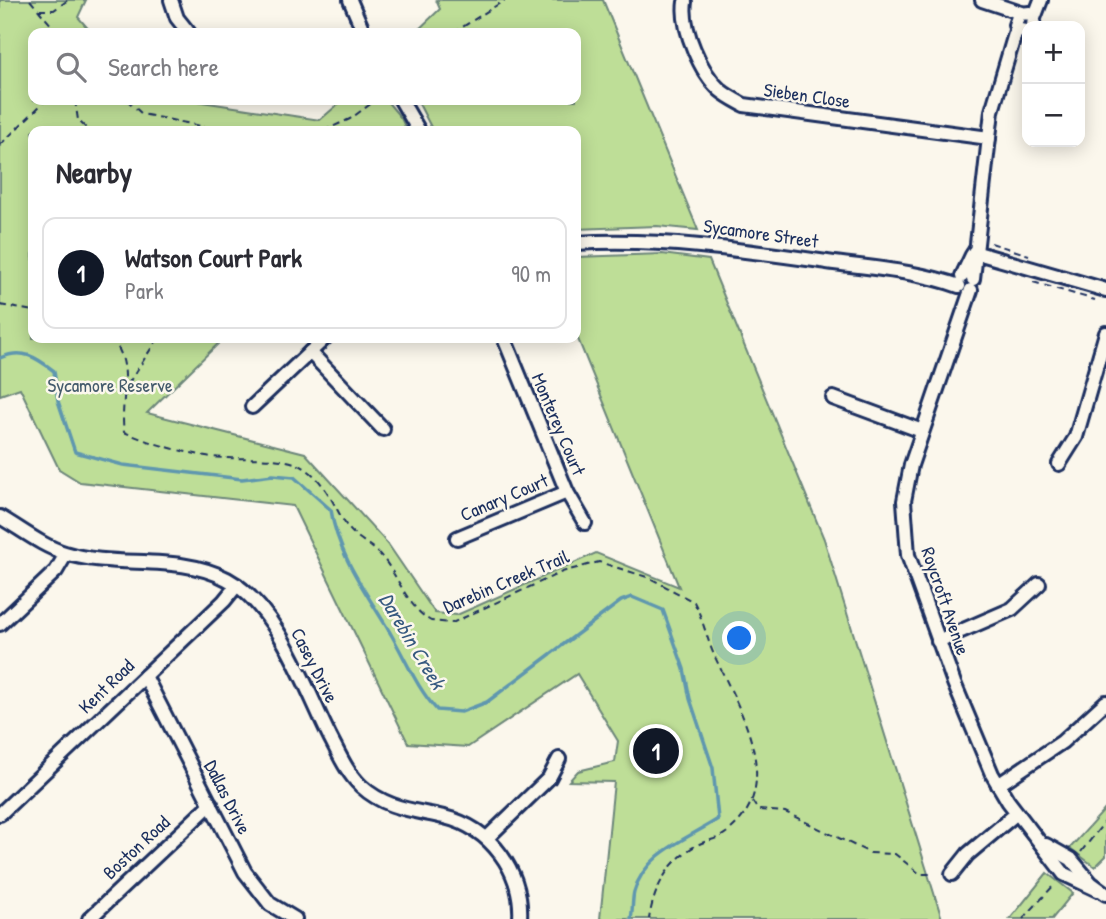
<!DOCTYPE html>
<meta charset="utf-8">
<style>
:root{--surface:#fff;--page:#f7f7f7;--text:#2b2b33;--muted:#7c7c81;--line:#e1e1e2;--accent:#111827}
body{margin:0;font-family:"Patrick Hand",sans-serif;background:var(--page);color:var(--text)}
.controls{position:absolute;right:21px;top:21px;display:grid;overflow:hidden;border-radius:14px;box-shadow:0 4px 18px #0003}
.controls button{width:63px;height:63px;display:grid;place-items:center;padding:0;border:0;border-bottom:2px solid var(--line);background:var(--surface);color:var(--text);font:35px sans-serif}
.you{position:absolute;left:740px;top:639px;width:24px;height:24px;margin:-18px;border:5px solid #fff;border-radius:50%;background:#1a73e8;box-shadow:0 0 0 10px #1a73e833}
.badge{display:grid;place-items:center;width:46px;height:46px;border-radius:50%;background:var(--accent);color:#fff;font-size:23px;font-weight:700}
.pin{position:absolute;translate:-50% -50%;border:4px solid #fff;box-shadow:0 2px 7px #0006}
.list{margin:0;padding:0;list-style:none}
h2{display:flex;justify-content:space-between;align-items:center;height:91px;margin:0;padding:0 28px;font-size:30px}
h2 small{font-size:23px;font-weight:400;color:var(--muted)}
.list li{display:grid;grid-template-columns:46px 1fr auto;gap:21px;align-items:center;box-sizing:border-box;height:112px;margin:0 14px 14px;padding:0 14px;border:2px solid var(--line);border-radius:14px}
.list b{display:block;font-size:26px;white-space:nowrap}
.list p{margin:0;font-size:23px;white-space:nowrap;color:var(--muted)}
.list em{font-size:23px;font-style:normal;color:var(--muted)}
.icon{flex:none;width:38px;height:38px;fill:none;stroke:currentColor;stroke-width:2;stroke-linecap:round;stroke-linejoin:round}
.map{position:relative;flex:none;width:1106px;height:919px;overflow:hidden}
.search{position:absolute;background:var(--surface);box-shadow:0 4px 18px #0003;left:28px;top:28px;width:553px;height:77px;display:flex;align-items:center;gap:18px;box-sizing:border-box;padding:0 24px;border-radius:14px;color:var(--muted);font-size:26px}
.panel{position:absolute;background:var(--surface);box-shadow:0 4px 18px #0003;left:28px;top:126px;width:553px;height:217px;border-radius:14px}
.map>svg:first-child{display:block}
</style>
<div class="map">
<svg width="1106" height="919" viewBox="0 0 1106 919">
<rect width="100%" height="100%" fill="#fbf7ec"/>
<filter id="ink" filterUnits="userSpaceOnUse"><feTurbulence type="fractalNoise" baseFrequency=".0143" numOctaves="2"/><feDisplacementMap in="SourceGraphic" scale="14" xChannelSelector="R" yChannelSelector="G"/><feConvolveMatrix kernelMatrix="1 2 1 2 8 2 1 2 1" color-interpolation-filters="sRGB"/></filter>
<g filter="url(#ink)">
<g fill="#bede97" stroke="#6c867a" stroke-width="2">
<polygon points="0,0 86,0 78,17 92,33 33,33 33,100 189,100 320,120 343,100 386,100 401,118 407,131 33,131 33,338 224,338 147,413 305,453 388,544 435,613 457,615 596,553 679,587 576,334 576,257 662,254 709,260 824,539 942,919 600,919 614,782 569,781 578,771 615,762 618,741 577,674 468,747 408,743 293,506 80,482 59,469 20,388 0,395"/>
<polygon points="436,0 603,0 698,230 657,226 576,229 576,131 433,131 417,100 576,100 576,33 415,33 440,9"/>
<polygon points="1106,808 1106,856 1095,867 1070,848"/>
<polygon points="1047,873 1073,893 1052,919 1010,919"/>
</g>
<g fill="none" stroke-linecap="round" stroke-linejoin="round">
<path stroke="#5f97af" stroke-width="3.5" d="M0 358C23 348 36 357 54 371L58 401 75 452 123 465 242 479 273 475 294 477 331 510C338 557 369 596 392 636 407 662 417 688 437 710L461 712 487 702 621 601 632 597 663 610 684 669 690 699 713 768 718 819C688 839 645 852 634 892 632 900 633 910 631 919"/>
<g stroke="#1b2f5e" stroke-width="18">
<g id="minor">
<polyline points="171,0 177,18 189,33"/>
<polyline points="350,0 364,33"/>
<polyline points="982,0 1021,13"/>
<path d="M685 2C681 28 701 73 720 90 727 96 735 100 744 105L989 138"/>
<polyline points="1034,18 1041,0"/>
<polyline points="1027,31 1019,30 1015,25 1019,14 1030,13 1034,18 1033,26"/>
<polyline points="401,100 419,131"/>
<path d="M576 243C661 238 743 250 827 262 871 268 917 271 959 286"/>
<polyline points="974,252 1106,290"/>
<polyline points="962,276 972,255"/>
<polyline points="973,279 992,111 1017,27"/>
<polyline points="971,290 911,465 904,501 908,555 954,683 992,774 1008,801 1064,874 1098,890"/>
<polyline points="504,338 567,492 585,523"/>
<polyline points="310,352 383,429"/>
<polyline points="833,398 922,431"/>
<polyline points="252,407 325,338"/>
<polyline points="1059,464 1076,437 1106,333"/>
<path d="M0 517C21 529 42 546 65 553 117 569 179 553 227 579 278 607 305 687 330 737 339 754 347 773 361 786 386 809 414 810 444 817 491 828 523 872 520 919"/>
<polyline points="457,538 567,492"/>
<polyline points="0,624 56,571 66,554"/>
<polyline points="938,641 1012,609 1039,584"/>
<polyline points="145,676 245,872 270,904 295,919"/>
<polyline points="998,785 1062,742 1106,702"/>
<polyline points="0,814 224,601 237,585"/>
<polyline points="487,838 549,778 559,759"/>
<polyline points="1046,845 1071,859 1091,883 1106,894"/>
<polyline points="952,874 968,854 1017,813"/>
<polyline points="89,919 211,804"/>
</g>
</g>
<g stroke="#1b2f5e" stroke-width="2" stroke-dasharray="7 5" stroke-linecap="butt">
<polyline points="30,0 58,33"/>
<polyline points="39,10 54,10 68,0"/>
<polyline points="453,33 505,0"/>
<polyline points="75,100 78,120 89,131"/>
<polyline points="127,100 142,114 225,131"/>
<polyline points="323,131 350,119 376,100"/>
<polyline points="0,145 46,100"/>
<polyline points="991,243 1029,255"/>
<polyline points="1033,282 1095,300"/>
<polyline points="0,305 33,311"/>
<path d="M111 338C136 366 119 399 124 432 150 443 178 451 206 456 236 462 283 452 306 469 326 483 334 506 346 525 356 540 372 544 382 557 399 577 407 607 431 621L452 623 562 572 599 562 650 578 694 602C703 619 707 640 715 657 739 709 788 787 726 833 717 840 707 840 697 845 668 861 654 888 649 919"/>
<polyline points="128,384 158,338"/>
<polyline points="752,801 758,810 785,812 870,853 895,854 920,874 933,874"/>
<polyline points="1081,852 1106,820"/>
<polyline points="1023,919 1055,884"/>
</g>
<use href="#minor" stroke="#fbf7ec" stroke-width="12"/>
</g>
</g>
<g text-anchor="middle" stroke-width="5" stroke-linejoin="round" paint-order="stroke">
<g font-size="19" fill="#1b2f5e" stroke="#fbf7ec">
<text transform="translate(807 95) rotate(8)" y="7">Sieben Close</text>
<text transform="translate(761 233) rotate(8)" y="7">Sycamore Street</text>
<text transform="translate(559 424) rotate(67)" y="7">Monterey Court</text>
<text transform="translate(504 497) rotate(-23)" y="7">Canary Court</text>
<text transform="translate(506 581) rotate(-23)" y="7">Darebin Creek Trail</text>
<text transform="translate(946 601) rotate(71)" y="7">Roycroft Avenue</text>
<text transform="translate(315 665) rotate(63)" y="7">Casey Drive</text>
<text transform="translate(106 686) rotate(-44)" y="7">Kent Road</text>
<text transform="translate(228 797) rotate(63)" y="7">Dallas Drive</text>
<text transform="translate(136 847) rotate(-43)" y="7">Boston Road</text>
</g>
<g font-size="19" fill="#445b6c" stroke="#fbf7ec">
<text x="110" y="392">Sycamore Reserve</text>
</g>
<g font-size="21" font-style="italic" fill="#375a80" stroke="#fbf7ec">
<text transform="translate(412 641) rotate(59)" y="7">Darebin Creek</text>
</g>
</g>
</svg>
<div class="controls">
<button>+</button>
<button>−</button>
</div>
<div class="you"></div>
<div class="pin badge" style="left:656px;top:751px">1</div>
<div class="search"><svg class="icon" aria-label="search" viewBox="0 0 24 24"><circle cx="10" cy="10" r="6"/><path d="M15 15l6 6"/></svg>Search here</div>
<section class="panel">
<h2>Nearby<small></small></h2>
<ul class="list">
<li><span class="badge">1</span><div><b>Watson Court Park</b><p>Park</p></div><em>90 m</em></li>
</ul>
</section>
</div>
